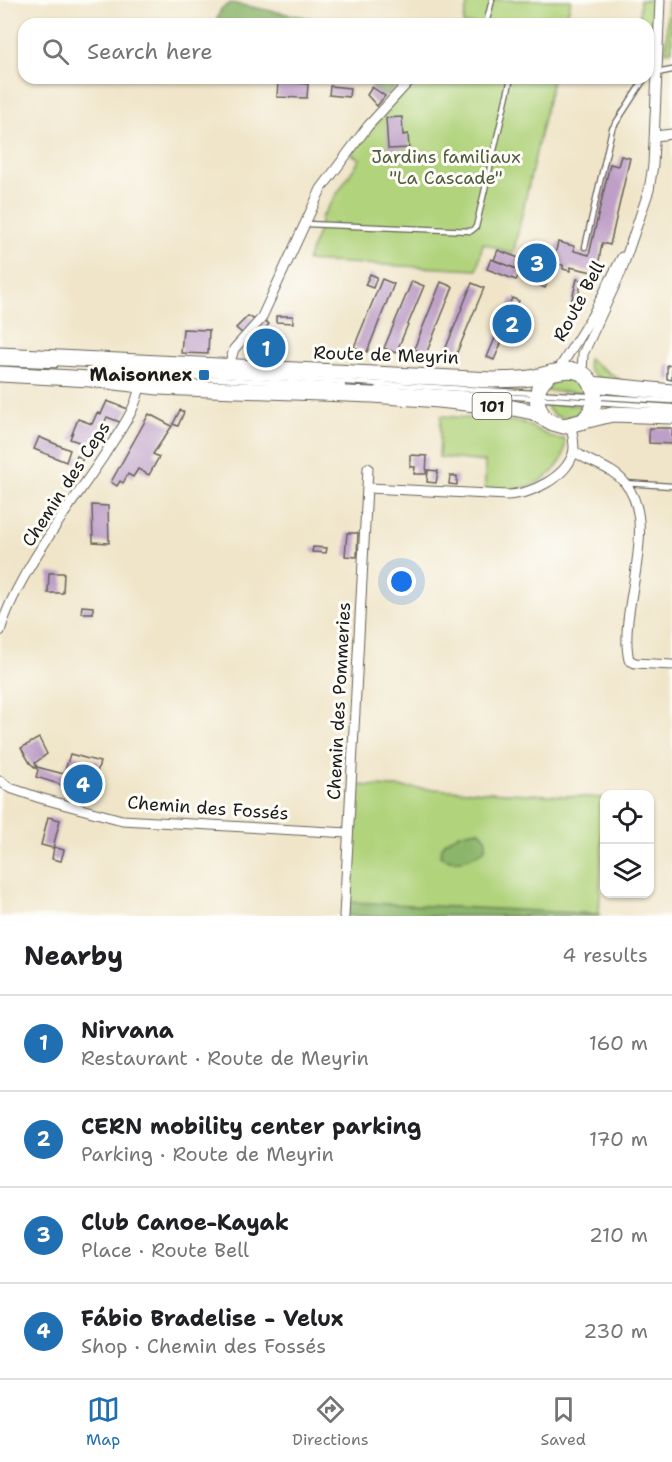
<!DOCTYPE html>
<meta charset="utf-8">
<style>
:root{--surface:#fff;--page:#f2f2f2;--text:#202124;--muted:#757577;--line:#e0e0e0;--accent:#1f6fb2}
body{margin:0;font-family:"Shantell Sans",sans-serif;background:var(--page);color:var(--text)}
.controls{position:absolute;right:18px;bottom:18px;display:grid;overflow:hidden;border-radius:12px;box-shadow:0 2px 4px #0004}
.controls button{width:54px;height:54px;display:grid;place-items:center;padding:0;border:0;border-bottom:2px solid var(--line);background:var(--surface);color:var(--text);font:30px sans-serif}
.you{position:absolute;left:402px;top:582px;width:21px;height:21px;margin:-15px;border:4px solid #fff;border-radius:50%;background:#1a73e8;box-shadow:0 0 0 9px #1a73e833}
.badge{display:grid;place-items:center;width:39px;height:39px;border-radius:50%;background:var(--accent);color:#fff;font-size:20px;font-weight:700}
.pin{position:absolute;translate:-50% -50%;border:3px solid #fff;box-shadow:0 2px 6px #0006}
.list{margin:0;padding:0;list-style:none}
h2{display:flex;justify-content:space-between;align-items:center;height:78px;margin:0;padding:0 24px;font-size:26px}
h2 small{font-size:20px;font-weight:400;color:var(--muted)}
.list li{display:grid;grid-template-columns:39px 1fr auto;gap:18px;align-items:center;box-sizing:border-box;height:96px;padding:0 24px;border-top:2px solid var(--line)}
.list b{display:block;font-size:22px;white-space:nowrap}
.list p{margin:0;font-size:20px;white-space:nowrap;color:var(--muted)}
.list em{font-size:20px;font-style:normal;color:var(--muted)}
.icon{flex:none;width:33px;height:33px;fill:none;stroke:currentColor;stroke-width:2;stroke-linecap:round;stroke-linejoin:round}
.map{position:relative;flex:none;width:672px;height:916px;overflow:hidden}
.search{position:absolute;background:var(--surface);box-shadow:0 2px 4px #0004;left:18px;right:18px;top:18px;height:66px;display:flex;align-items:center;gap:15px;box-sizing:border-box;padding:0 21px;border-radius:18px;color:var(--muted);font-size:22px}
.sheet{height:462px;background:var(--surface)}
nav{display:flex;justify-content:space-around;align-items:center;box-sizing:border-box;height:84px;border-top:2px solid var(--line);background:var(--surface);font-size:16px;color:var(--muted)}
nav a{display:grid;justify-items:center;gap:3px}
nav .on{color:var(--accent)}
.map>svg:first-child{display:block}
</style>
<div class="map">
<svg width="672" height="916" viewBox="0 0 672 916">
<rect width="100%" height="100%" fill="#fdfcf7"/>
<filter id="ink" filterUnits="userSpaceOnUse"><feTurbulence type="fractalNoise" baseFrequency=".0167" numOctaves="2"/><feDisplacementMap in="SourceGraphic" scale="12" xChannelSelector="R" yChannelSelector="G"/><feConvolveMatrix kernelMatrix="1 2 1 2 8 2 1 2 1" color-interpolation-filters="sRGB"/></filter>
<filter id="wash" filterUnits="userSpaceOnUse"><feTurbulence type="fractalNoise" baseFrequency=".008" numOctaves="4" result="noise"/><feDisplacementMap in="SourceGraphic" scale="24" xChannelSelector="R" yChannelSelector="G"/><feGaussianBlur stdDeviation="1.35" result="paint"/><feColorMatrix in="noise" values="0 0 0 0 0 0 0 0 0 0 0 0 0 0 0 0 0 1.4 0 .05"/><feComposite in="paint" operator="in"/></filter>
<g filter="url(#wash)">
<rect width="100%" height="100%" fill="#f0e5c9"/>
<g fill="#b1d37c" stroke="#66784c" stroke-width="1.5">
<polygon points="468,0 571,0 565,24 463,24"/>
<polygon points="640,0 654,0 648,59 648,24 639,24"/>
<polygon points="668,0 672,0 672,50 666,52"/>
<polygon points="417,78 553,78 513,254 483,243 477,270 307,261 320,227 321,218 360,159 351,154 392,104"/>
<path d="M588 359 622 381C608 381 584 378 588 359Z"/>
<polygon points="565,377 579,381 586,393 546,391 552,382"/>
<path d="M546 403 585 406C574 422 552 422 546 403Z"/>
<path d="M441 416 522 422 553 438 564 439C570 464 541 486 518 489 507 491 495 489 485 489V462L439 457Z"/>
<polygon points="355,785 604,798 599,916 348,916"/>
</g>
<g fill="#8cb56c" stroke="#546844" stroke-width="1.5">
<polygon points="231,3 324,21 330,24 215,24 221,9"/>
<polygon points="388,78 405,78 385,96 372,87 374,81"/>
<path d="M478 830C486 835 487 840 485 849 473 859 455 865 440 856 440 837 463 832 478 830Z"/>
<polygon points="349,902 599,914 599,916 348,916"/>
</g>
<g id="blocks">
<g fill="#be9fc7">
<polygon points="278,81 308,84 307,98 277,97"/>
<polygon points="330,86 350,88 349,97 329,95"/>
<polygon points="372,87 385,96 377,106 367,95"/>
<polygon points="402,117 403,135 408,134 409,148 388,149 386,118"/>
<polygon points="621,156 630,158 610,245 602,243 597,273 570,267 570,271 563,269 563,265 553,263 558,242 574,246 574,251 589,255 610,164 618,166"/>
<polygon points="498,250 529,262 525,272 494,260"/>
<polygon points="491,259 521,271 516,280 487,269"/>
<polygon points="533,259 542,261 540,267 532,266"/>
<polygon points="542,269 551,273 545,288 536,284"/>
<polygon points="370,274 377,277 373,288 365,285"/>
<polygon points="382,279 394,284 367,352 354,347"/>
<polygon points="577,279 582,280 574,313 569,311"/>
<polygon points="412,281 424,286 396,353 384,348"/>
<polygon points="441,282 453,287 426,354 414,349"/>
<polygon points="472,283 484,288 456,355 445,350"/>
<polygon points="512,298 519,301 494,360 487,357"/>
<polygon points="248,316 257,321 243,334 236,328"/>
<polygon points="276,316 293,316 293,323 276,322"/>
<polygon points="265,321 269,324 254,342 250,338"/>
<polygon points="183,329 209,330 208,354 181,353"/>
<polygon points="256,339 277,340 277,357 256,356"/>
<polygon points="667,365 672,366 672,380 667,379"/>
<polygon points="107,401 128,409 122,423 107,417 93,447 70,439 78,419 92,424 97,413 101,414"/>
<polygon points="180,410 184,412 178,426 173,424"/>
<polygon points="149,414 172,426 153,454 159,457 149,475 138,469 133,477 128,474 123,483 120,481 117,486 111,482"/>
<polygon points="649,428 672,428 672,444 649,443"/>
<polygon points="39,437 70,450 66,462 34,449"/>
<polygon points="410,455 427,456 426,474 414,474 415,467 410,467"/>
<polygon points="77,456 83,458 80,465 74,462"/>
<polygon points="428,470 438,471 436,483 427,482"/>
<polygon points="450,476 457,476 457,485 449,484"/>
<polygon points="92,505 108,506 109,543 93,542"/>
<polygon points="347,533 358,533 357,557 345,556"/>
<polygon points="313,547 327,548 326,553 312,552"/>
<polygon points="49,573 64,573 63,593 48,593"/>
<polygon points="82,606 93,607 93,613 81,613"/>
<polygon points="39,738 47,754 35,763 37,767 64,774 70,754 100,762 91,794 36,777 38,770 30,763 21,748"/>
<polygon points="48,817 60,820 53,848 41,845"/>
<polygon points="54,847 64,850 61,861 52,859"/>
</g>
</g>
</g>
<g filter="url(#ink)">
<use href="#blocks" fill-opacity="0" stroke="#666259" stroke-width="1.5"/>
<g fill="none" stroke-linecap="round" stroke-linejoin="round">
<g stroke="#666259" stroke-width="7">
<g id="service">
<polyline points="486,24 492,0"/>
<polyline points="648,73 649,73"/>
<polyline points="657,73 672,70"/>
<polyline points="306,224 471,231 476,227 511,78"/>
<polyline points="585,247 612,129 645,78"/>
<polyline points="0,363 55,365"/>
<polyline points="103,368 672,401"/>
<polyline points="94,372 343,386"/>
<polyline points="378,388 672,407"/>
<polyline points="624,483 672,486"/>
</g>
</g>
<g stroke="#666259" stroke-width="11">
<g id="minor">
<polyline points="655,136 672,134"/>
<polyline points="229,366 234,349 261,319 321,189 368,126 412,78"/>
<polyline points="559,369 592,316 622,257"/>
<polyline points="582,374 583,354 621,272 649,190 653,165 660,0"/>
<path d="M574 451C590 464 611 466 625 483 661 527 617 609 629 660L635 663 672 665"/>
<path d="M369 488 508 495C531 494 565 478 573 454 576 446 572 434 571 426"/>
<path d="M0 631C16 575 72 504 105 454 118 433 136 411 140 385"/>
<polyline points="0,781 10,788 40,798 122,820 348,833"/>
<polyline points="344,916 368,468"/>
</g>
</g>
<g stroke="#666259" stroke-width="17">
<g id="primary">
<path d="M0 355 492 380C505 379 518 380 530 378 553 374 585 357 594 391 597 403 591 413 583 421"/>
<polyline points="0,374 90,379 158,387 373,395 439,400 513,408 533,412 553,423 564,426 612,414 672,416"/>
<polyline points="591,384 672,392"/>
<path d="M543 416C533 400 536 384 551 373"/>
</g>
</g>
<use href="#service" stroke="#fff" stroke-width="4.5"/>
<use href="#minor" stroke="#fff" stroke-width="9"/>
<use href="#primary" stroke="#fff" stroke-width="15"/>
</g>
</g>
<rect fill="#1f6fb2" stroke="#fdfcf7" stroke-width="2" x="198" y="369" width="12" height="12" rx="3"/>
<g text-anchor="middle" stroke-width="6" stroke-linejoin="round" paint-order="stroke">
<rect fill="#fdfcf7" stroke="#605f5e" stroke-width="1.5" x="472.5" y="393" width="39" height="26" rx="4.5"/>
<g font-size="16" font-weight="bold" fill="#1c1c1c">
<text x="492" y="412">101</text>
</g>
<g font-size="18" fill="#505c3e" stroke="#fdfcf7">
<text x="446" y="163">Jardins familiaux<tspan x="446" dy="21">"La Cascade"</tspan></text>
</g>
<g font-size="18" fill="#1c1c1c" stroke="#fdfcf7">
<text transform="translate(579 301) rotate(-62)" y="6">Route Bell</text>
<text transform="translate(386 355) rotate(2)" y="6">Route de Meyrin</text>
<text transform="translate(66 484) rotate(-57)" y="6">Chemin des Ceps</text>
<text transform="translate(339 701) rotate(-87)" y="6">Chemin des Pommeries</text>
<text transform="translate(208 808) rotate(4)" y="6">Chemin des Fossés</text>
</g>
<g font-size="18" font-weight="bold" fill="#1c1c1c" stroke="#fdfcf7" text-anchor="end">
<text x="192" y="381">Maisonnex</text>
</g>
</g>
</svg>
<div class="controls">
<button><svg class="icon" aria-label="locate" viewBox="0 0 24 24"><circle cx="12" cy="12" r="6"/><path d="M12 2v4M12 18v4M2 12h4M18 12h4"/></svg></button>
<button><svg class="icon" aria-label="layers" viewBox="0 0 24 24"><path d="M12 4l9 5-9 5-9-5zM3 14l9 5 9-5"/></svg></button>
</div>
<div class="you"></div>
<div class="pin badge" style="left:266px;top:348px">1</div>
<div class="pin badge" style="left:512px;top:324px">2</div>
<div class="pin badge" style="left:537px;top:263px">3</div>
<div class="pin badge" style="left:83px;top:784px">4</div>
<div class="search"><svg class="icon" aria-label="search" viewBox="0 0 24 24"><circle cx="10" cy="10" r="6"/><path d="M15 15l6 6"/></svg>Search here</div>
</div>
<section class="sheet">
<h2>Nearby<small>4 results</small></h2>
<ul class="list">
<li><span class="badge">1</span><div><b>Nirvana</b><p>Restaurant · Route de Meyrin</p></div><em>160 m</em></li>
<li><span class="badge">2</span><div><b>CERN mobility center parking</b><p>Parking · Route de Meyrin</p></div><em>170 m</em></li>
<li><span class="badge">3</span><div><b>Club Canoe-Kayak</b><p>Place · Route Bell</p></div><em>210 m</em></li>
<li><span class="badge">4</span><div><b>Fábio Bradelise - Velux</b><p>Shop · Chemin des Fossés</p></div><em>230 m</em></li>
</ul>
</section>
<nav>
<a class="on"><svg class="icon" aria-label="map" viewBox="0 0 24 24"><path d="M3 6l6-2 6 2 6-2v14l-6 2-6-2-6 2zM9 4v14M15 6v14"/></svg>Map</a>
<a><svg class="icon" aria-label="directions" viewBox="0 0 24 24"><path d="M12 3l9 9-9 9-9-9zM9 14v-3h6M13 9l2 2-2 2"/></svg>Directions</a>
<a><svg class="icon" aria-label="saved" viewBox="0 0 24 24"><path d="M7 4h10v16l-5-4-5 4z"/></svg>Saved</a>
</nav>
